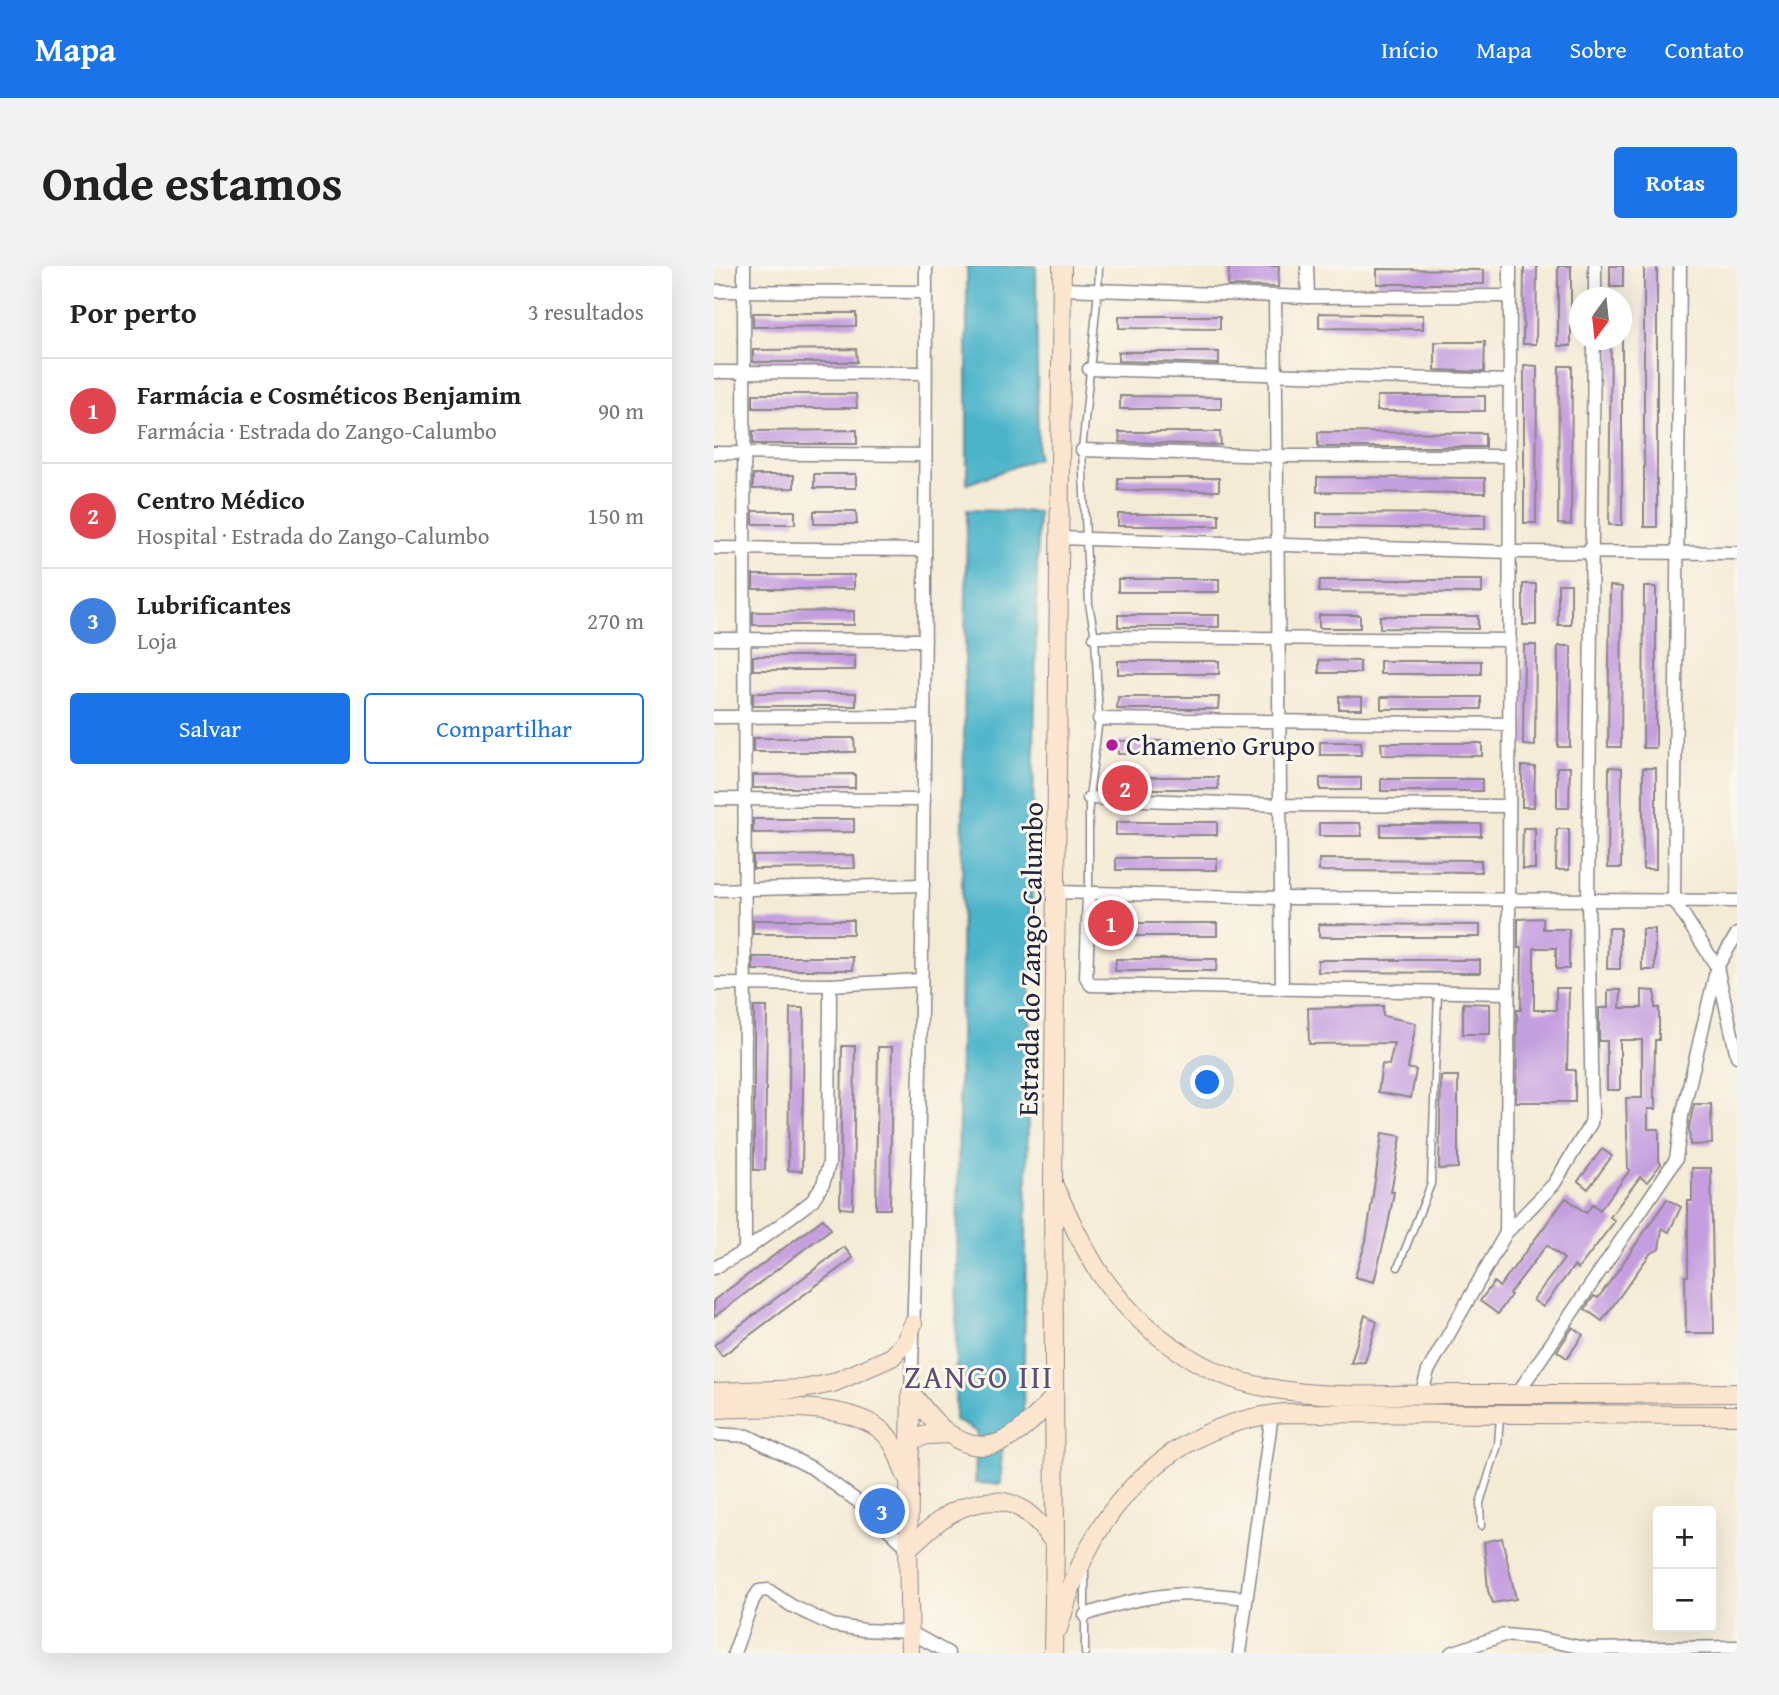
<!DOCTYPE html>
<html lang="pt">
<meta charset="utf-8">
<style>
:root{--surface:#fff;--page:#f2f2f2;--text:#222;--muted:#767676;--line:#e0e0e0;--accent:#1a73e8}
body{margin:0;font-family:"Gentium Book Plus",serif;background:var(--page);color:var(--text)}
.controls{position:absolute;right:21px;bottom:21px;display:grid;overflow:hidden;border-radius:7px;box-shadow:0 7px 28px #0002}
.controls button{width:63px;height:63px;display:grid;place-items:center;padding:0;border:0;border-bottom:2px solid var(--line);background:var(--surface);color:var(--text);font:35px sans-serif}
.compass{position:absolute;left:855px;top:21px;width:63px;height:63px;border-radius:50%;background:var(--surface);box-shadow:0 7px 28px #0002;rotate:195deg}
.you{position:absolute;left:494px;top:817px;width:24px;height:24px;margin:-18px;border:5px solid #fff;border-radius:50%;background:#1a73e8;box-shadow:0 0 0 10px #1a73e833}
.badge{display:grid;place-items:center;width:46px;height:46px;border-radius:50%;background:var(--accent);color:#fff;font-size:23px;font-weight:700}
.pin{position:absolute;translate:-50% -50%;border:4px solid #fff;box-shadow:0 2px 7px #0006}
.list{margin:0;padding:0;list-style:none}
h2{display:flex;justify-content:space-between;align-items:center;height:91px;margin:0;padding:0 28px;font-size:30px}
h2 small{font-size:23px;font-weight:400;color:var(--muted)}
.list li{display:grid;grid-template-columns:46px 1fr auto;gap:21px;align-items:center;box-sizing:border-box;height:105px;padding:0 28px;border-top:2px solid var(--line)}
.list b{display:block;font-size:26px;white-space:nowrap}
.list p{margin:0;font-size:23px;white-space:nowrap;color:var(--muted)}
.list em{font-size:23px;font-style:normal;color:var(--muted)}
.actions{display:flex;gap:14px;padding:21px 28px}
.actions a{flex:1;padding:16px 0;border:2px solid var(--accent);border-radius:7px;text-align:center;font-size:24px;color:var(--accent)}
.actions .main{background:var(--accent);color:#fff}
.map{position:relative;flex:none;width:1023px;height:1387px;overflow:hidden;border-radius:7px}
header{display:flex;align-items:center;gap:42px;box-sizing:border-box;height:98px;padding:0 35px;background:var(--accent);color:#fff}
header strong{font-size:33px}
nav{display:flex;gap:38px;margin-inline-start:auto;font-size:24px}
.intro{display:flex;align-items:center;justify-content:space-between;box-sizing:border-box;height:168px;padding:0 42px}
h1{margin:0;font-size:49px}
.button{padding:18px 32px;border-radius:7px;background:var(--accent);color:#fff;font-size:24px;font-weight:700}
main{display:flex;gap:42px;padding:0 42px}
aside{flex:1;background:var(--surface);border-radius:7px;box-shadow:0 7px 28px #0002}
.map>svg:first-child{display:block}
</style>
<header>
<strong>Mapa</strong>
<nav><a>Início</a><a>Mapa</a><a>Sobre</a><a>Contato</a></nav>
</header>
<div class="intro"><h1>Onde estamos</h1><a class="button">Rotas</a></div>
<main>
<aside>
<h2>Por perto<small>3 resultados</small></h2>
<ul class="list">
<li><span class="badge" style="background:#e0444e">1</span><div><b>Farmácia e Cosméticos Benjamim</b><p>Farmácia · Estrada do Zango-Calumbo</p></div><em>90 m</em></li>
<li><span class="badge" style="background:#e0444e">2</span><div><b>Centro Médico</b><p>Hospital · Estrada do Zango-Calumbo</p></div><em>150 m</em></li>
<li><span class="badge" style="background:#3f7fe0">3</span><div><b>Lubrificantes</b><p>Loja</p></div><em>270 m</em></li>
</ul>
<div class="actions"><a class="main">Salvar</a><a>Compartilhar</a></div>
</aside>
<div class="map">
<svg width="1023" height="1387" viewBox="0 0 1023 1387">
<rect width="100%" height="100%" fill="#fbf7ec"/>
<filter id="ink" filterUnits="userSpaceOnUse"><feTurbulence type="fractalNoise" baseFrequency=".0143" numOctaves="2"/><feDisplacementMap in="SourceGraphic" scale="14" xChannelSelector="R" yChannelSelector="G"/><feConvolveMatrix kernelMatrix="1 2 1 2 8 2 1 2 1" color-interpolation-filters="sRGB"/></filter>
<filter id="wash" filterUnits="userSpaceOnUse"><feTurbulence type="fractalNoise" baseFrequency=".00686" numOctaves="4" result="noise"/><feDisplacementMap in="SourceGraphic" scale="28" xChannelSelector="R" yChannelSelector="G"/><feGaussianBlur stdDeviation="1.57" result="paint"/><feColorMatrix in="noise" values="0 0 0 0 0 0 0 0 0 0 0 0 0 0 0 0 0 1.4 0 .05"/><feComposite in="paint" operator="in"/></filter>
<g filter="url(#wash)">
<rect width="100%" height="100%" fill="#f4ebd5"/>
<g fill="#4cb4ca" stroke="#376b82" stroke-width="2">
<polygon points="253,0 322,0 324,192 253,218"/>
<polygon points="253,244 324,246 309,1154 288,1167 287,1218 261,1217 263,1166 241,1154"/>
</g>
<g id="blocks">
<g fill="#c59edf">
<polygon points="515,0 565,0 564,21 514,20"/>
<polygon points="810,0 823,0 822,78 809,78"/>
<rect x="844" y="0" width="13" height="80"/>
<rect x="896" y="0" width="13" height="21"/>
<rect x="930" y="0" width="13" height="261"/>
<polygon points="663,3 770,4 770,18 663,18"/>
<polygon points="39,47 142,47 142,60 39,61"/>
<polygon points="605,47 709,49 709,63 605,62"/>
<polygon points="405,50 506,50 506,63 405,62"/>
<polygon points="897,74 908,74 908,259 895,259"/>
<polygon points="721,76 771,76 770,106 721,104"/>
<polygon points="142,83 143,96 39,96 39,84"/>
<polygon points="404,86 505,86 505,98 404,95"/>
<polygon points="810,99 823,100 822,257 810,257"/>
<polygon points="845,100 858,100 857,259 844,258"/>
<polygon points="39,128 142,128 143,142 39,142"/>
<polygon points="406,130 507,131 507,143 406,143"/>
<rect x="663" y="130" width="108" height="15"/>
<polygon points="143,164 143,178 39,178 39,165"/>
<polygon points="405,166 506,166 507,179 406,176"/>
<polygon points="604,166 771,167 771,181 604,181"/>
<rect x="100" y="208" width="42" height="14"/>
<polygon points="39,209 80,209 80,222 39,223"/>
<polygon points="603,211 771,212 771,227 603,226"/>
<polygon points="404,212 505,212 505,225 404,224"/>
<rect x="39" y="245" width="42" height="13"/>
<polygon points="100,245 142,245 143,258 100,258"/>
<polygon points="603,247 771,248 771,263 603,261"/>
<rect x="404" y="248" width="101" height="12"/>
<rect x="39" y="309" width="101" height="14"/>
<rect x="404" y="313" width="101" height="13"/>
<polygon points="606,314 768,314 768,327 605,326"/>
<rect x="809" y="318" width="13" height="41"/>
<rect x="844" y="318" width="13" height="41"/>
<polygon points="896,320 908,321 907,481 894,481"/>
<polygon points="930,321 942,321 942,482 929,482"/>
<polygon points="140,345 140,359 39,359 39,346"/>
<rect x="404" y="349" width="101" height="12"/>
<rect x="605" y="349" width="41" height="13"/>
<polygon points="666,350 764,350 764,363 666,362"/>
<polygon points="810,379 822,379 821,480 809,479"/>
<polygon points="844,380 857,380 856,481 844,481"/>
<rect x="39" y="390" width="102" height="14"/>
<polygon points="605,394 646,395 646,407 605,407"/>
<rect x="404" y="395" width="101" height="13"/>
<rect x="666" y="395" width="101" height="13"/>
<rect x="39" y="427" width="103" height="13"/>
<polygon points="625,430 648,431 648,443 625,443"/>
<polygon points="404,431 505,431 504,443 403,443"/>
<rect x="667" y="431" width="100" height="12"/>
<polygon points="39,472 140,472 141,486 39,486"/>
<rect x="404" y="475" width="101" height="13"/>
<rect x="606" y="476" width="41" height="13"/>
<polygon points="667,477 768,477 768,490 668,489"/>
<polygon points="808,500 821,501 820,541 808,541"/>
<polygon points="843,501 856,501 855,542 843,542"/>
<polygon points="895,501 908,502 907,602 894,602"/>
<rect x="929" y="502" width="13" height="101"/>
<polygon points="141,508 141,522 39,522 39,509"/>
<rect x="403" y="511" width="101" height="12"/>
<rect x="606" y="512" width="41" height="12"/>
<rect x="667" y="513" width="101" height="12"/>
<polygon points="39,553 140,553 140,566 39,567"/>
<rect x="402" y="556" width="101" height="13"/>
<polygon points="605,557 646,557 648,570 605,570"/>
<rect x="667" y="558" width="100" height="12"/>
<polygon points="809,562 821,562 821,603 808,603"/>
<polygon points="843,563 855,563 855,604 842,604"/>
<polygon points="140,589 141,602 39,603 39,590"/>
<rect x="402" y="592" width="101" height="12"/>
<polygon points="605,593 767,594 767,606 605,605"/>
<polygon points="829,652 829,663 855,663 855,703 842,703 842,682 820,682 820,744 842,744 842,722 855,722 853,804 861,804 861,836 802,836 803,744 807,744 808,682 804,682 804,653"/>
<rect x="39" y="654" width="100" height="14"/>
<rect x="402" y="657" width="101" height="13"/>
<polygon points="605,658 766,659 766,671 605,671"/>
<polygon points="894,662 906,662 906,703 893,703"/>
<rect x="928" y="663" width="13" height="41"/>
<rect x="39" y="691" width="100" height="13"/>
<polygon points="402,693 503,693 502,705 401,705"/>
<polygon points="604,694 766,694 766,707 604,706"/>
<polygon points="894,724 907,724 906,742 928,742 928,724 941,725 941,742 945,742 945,774 941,774 940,832 942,832 942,843 934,843 934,863 945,863 945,895 947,898 933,916 926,911 896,951 901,955 864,1003 860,1000 829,1041 819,1034 850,993 833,979 795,1028 797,1029 784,1048 766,1035 780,1016 785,1021 852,932 872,947 879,938 886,944 916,904 914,902 912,832 928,832 928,774 906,774 906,824 893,824 893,775 885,775 885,742 894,742"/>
<polygon points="749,737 776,738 776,768 749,768"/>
<polygon points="669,740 669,750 702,757 694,802 702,804 697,832 664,826 668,798 675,799 680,777 595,778 594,742"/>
<polygon points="40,741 53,741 51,904 40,904"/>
<polygon points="76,742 90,742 88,905 74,904"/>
<polygon points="128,780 141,780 139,943 126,942"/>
<polygon points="164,781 178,781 176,943 162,943"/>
<polygon points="727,810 744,810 744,902 725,903"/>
<polygon points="980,838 997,838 998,878 976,879 975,861"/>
<polygon points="668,867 687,870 677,926 680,926 674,959 660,1016 641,1011 652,975"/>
<polygon points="888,883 898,890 874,923 864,915"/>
<polygon points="978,902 997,902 1000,1067 972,1067 971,1010 974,1010 974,935 978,935"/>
<polygon points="953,933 967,941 955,966 948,962 945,983 936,988 888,1055 871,1043 880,1030 884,1032 900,1010"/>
<polygon points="109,953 117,963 0,1051 0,1034"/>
<polygon points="130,981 139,992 8,1090 0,1079"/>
<polygon points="651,1049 663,1056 651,1096 637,1097"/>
<polygon points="859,1061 869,1069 853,1092 843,1085"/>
<polygon points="788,1272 802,1333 779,1337 774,1325 770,1276"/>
</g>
</g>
</g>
<g filter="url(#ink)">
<use href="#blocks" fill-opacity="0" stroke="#8b8688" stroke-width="2"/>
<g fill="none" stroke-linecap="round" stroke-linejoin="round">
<g stroke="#8b8688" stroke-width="9">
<g id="lane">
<polyline points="375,628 375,532 385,453 381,371 375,338 368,184 384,25 385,0"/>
<polyline points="684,1001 717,918 724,726"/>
<polyline points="767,1260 766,1237 784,1179 786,1150"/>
<polyline points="371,1387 371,1305"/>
</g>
</g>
<g stroke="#8b8688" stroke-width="15">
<g id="street">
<polyline points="30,0 31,985"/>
<polyline points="593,0 594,31"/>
<polyline points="348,23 594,31 796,30"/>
<polyline points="0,25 212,26"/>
<polyline points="561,31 568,722"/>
<polyline points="881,32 881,0"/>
<polyline points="375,103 796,115"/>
<polyline points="0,106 211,107"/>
<polyline points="368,184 561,190 797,190"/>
<polyline points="0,187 211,189"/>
<polyline points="344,272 796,286 1023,287"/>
<polyline points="0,282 211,284"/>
<polyline points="381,371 796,374"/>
<polyline points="0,373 211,374"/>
<polyline points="0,451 210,450"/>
<polyline points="385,453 795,458"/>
<polyline points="375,532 566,539 795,540"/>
<polyline points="0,533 210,534"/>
<polyline points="0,624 209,619"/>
<polyline points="343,626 567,632 1023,635"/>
<polyline points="375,628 372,711 377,719 794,727"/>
<polyline points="1023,668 1003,701 1023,790"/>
<polyline points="0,718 116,719 207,714"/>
<polyline points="792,967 795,688 796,0"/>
<polyline points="0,1002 31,985 98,935 109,918 115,898 116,719"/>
<path d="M197 1127C211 751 211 376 212 0"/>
<polyline points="803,1128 962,893 968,850 1003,701 960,634 966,0"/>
<polyline points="707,1129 714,1105 792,967 840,918 877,857 878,849 874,633 880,74"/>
<polyline points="0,1168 34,1170 98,1202 150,1240 194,1282"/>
<path d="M371 1349C431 1328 470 1324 532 1332"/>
<polyline points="20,1387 39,1334 45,1325 54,1324 78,1340 118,1359 150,1364 196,1366 234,1387"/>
<polyline points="525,1387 558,1148"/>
<polyline points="737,1387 790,1369 823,1372 875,1383 1023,1381"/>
</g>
</g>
<g stroke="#8b8688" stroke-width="20">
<g id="secondary">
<path d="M340 920C355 950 368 981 387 1009 424 1062 486 1109 550 1121 610 1133 675 1129 736 1128 832 1128 927 1128 1023 1127"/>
<polyline points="0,1126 89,1123 119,1117 178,1091 190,1078 199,1058"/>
<path d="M197 1127C208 1140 219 1157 234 1167 277 1200 311 1163 339 1132"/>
<path d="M0 1143C45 1142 149 1132 177 1175 184 1184 187 1199 192 1210"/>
<polyline points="196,1174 213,1169 235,1168"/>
<path d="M194 1282C205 1273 216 1261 228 1253 248 1238 283 1228 306 1242 320 1250 331 1265 341 1277"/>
<path d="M344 1363C350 1344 355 1325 363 1307 400 1219 475 1155 571 1147L1023 1149"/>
<polyline points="196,1387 194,1282 197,1127"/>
<polyline points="339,1387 341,1277 339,917 348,0"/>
</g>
</g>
<use href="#lane" stroke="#fff" stroke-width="6"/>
<use href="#street" stroke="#fff" stroke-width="12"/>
<use href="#secondary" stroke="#fce5cf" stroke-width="18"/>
</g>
</g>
<circle fill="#b5179e" stroke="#fbf7ec" stroke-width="2.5" cx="398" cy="479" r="7"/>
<g text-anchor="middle" stroke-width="6" stroke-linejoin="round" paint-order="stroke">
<g font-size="28" fill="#22223b" stroke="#fbf7ec" text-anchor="start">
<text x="412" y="489">Chameno Grupo</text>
</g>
<g font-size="28" fill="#22223b" stroke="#fbf7ec">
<text transform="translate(316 693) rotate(-89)" y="10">Estrada do Zango-Calumbo</text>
</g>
<g font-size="32" letter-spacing="2" fill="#5b4d74" stroke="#fbf7ec">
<text x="265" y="1122">ZANGO III</text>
</g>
</g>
</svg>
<div class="controls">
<button>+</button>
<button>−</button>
</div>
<svg class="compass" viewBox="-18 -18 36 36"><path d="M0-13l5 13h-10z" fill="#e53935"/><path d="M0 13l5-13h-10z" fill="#767676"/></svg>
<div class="you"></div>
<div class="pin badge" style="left:397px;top:657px;background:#e0444e">1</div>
<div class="pin badge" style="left:411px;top:522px;background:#e0444e">2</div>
<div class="pin badge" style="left:168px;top:1245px;background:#3f7fe0">3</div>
</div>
</main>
